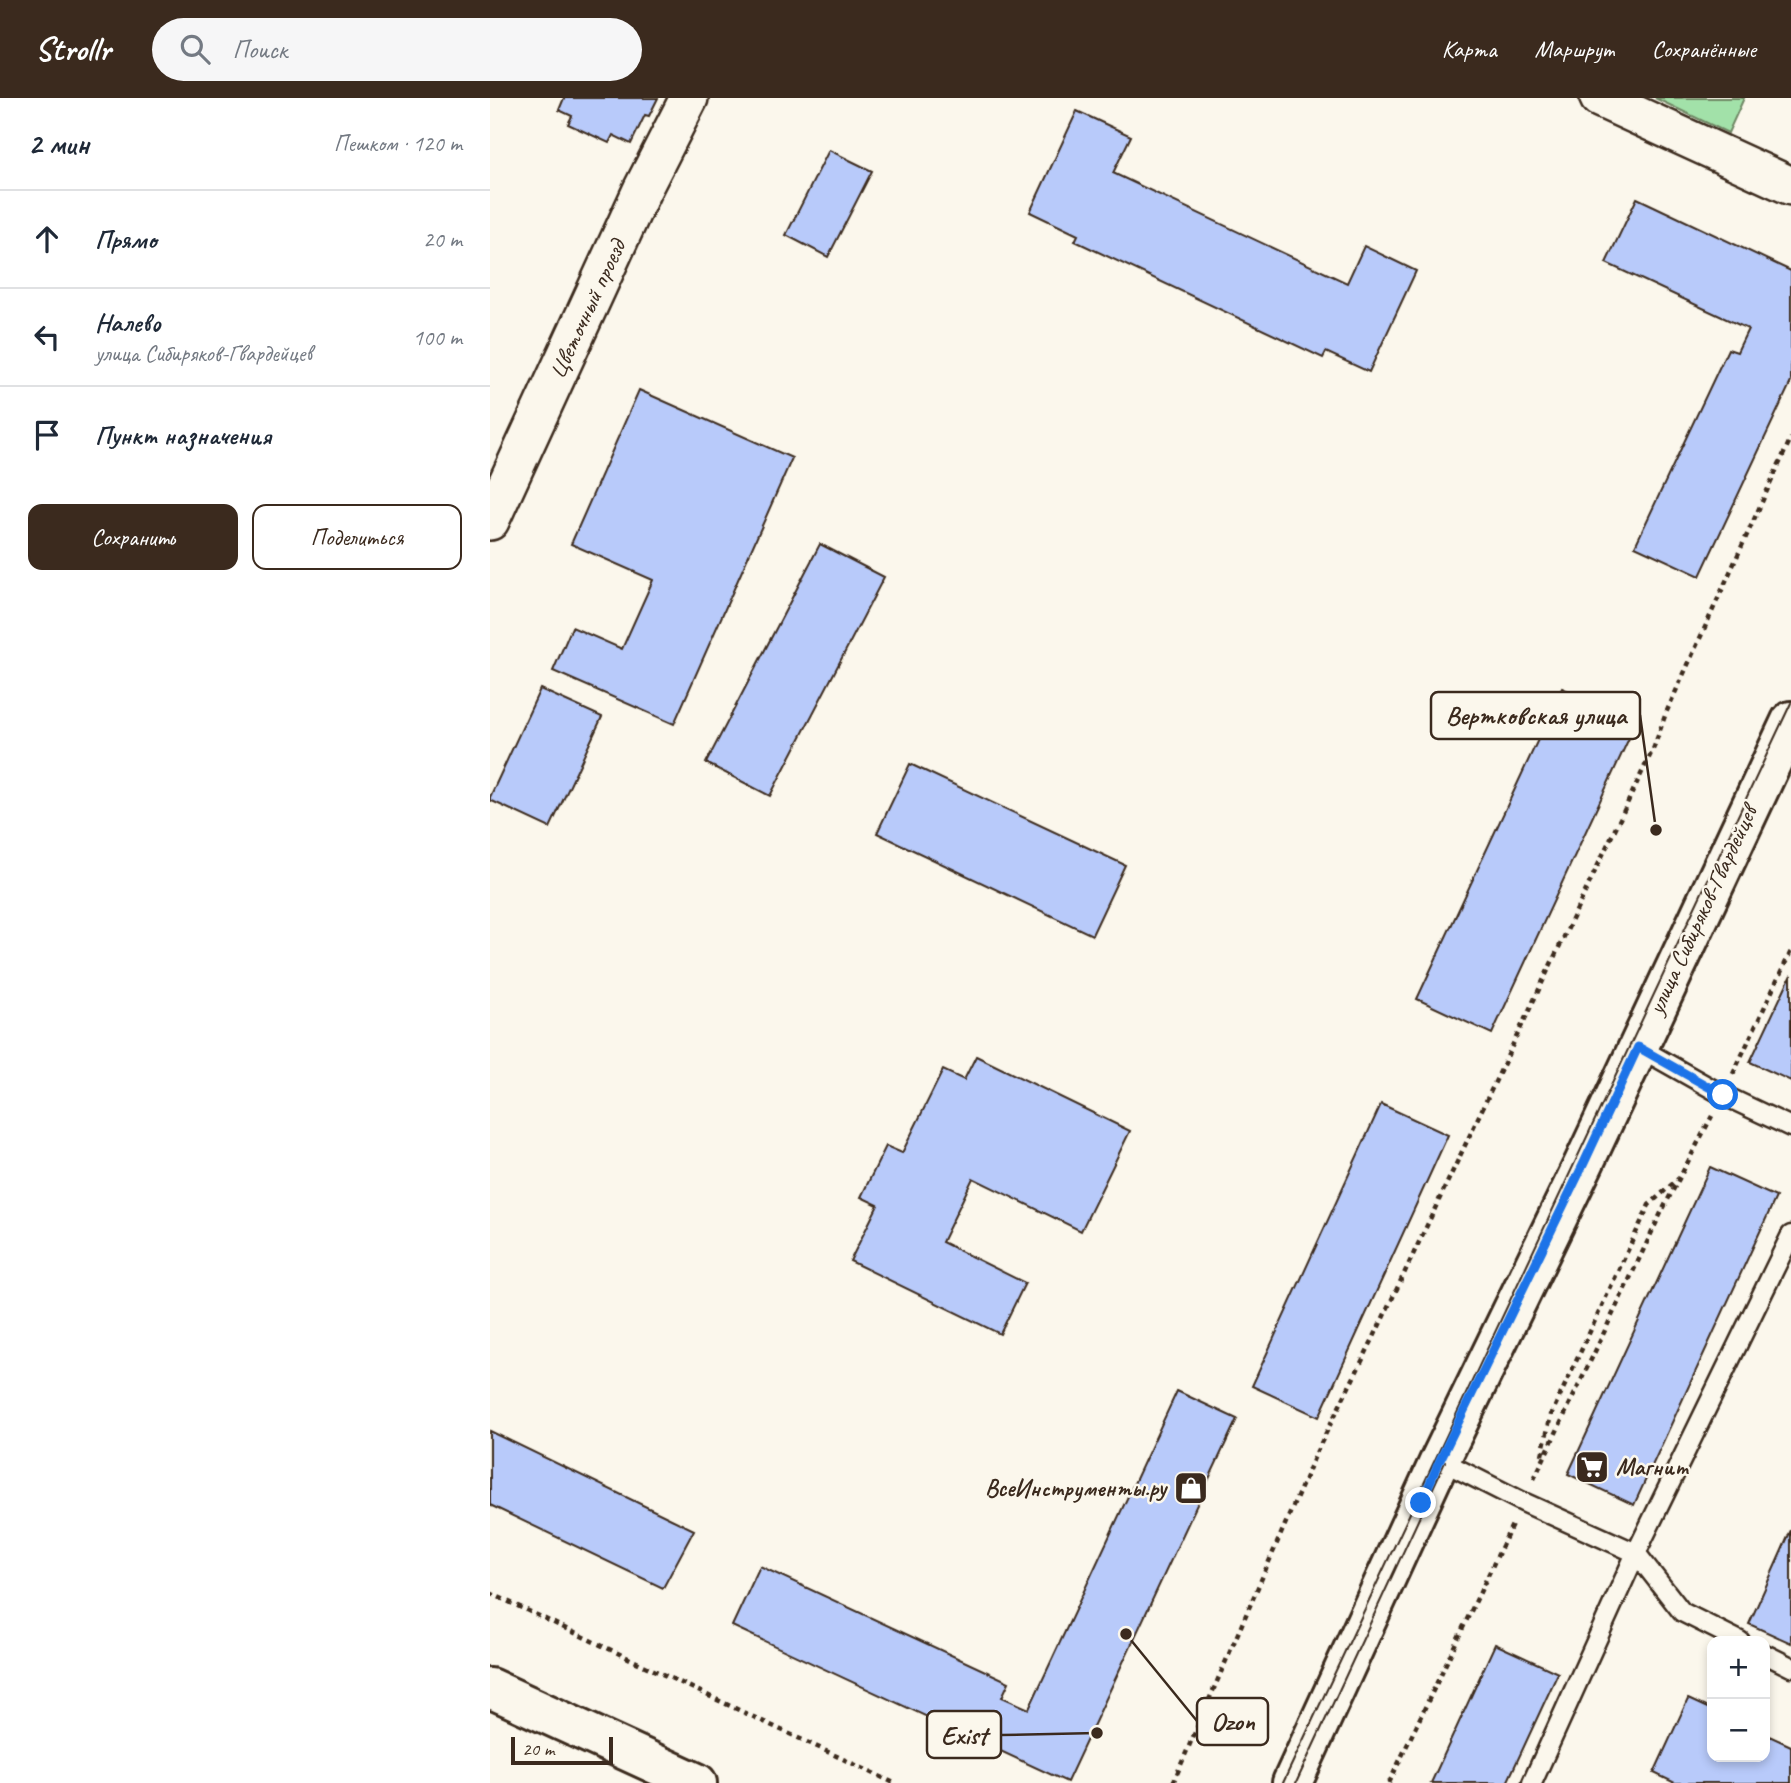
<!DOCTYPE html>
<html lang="ru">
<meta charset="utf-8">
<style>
:root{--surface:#fff;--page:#f6f6f7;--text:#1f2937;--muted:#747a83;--line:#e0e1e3;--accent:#3b2a1e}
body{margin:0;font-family:Caveat,sans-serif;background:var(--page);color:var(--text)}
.controls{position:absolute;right:21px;bottom:21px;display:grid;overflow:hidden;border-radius:14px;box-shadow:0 4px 10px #0003}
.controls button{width:63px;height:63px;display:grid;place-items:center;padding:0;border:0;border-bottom:2px solid var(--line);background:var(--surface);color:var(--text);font:35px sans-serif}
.scale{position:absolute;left:21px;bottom:18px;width:102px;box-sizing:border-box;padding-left:7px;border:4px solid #3b2a1e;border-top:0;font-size:19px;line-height:24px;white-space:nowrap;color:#3b2a1e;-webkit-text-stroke:5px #fbf7ec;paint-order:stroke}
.stop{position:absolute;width:21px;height:21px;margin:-16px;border:5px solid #1a73e8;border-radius:50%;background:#fff}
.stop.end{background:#1a73e8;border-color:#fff;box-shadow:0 2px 7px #0008}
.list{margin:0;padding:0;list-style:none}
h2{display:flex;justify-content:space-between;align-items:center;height:91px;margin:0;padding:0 28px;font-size:30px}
h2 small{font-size:23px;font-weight:400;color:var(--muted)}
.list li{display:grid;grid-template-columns:46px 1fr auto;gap:21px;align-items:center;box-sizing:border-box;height:98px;padding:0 28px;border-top:2px solid var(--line)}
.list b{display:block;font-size:26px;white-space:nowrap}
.list p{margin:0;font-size:23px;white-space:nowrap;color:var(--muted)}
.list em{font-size:23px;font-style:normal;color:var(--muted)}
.actions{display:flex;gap:14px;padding:21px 28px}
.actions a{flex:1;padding:16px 0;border:2px solid var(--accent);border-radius:14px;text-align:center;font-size:24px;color:var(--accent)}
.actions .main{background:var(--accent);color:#fff}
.icon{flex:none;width:38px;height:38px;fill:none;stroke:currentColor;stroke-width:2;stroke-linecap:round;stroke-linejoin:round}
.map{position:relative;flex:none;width:1301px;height:1685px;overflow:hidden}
header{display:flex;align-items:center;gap:42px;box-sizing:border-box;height:98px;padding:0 35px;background:var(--accent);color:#fff}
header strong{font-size:33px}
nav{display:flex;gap:38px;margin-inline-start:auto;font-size:24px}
.search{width:490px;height:63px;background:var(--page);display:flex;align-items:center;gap:18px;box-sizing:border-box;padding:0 24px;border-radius:38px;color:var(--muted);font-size:26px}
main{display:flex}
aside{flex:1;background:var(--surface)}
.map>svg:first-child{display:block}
</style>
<header>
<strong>Strollr</strong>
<div class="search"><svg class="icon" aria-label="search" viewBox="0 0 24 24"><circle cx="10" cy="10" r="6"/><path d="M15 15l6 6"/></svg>Поиск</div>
<nav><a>Карта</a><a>Маршрут</a><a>Сохранённые</a></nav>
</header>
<main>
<aside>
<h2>2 мин<small>Пешком · 120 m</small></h2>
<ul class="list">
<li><svg class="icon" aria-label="ahead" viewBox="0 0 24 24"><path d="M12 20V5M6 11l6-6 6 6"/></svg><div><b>Прямо</b></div><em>20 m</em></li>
<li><svg class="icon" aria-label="left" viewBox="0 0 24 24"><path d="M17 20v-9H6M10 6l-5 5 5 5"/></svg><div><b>Налево</b><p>улица Сибиряков-Гвардейцев</p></div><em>100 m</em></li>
<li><svg class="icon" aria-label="arrive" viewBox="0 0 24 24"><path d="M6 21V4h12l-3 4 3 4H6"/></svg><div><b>Пункт назначения</b></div></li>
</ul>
<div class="actions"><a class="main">Сохранить</a><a>Поделиться</a></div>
</aside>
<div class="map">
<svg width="1301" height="1685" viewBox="0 0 1301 1685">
<rect width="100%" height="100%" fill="#fbf7ec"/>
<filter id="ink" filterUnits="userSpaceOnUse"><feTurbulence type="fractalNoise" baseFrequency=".0143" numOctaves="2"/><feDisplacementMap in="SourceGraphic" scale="14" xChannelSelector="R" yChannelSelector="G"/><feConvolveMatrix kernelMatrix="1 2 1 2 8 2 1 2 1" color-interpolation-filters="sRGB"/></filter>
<g filter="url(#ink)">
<polygon fill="#a2e1a9" stroke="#6e8664" stroke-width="2" points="1165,0 1254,0 1238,35"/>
<g fill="#b8cafa" stroke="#3b2a1e" stroke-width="2">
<polygon points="74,0 168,0 159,18 155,17 141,46 123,37 119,45 78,26 82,18 69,12"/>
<polygon points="587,13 641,38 623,75 857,185 874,148 926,173 879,274 836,254 833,260 585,143 588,137 540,114"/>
<polygon points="339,52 382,73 338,159 296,137"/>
<polygon points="1147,100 1301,173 1301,284 1210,478 1145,448 1238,251 1247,254 1258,231 1116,165"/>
<polygon points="149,292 302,360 184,626 63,573 82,529 132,551 163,482 81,446"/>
<polygon points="330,446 394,479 280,698 216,665"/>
<polygon points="1072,590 1146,625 1002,936 927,901"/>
<polygon points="50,591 112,619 60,730 0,702 0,699"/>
<polygon points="420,666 635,767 602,837 387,735"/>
<polygon points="1301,877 1301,983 1260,964"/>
<polygon points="486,958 640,1033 591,1133 483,1080 452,1144 535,1185 510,1236 360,1163 388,1107 371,1099 396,1048 412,1055 453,972 474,982"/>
<polygon points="891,1006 958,1037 829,1319 762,1288"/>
<polygon points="1220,1069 1286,1099 1144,1407 1078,1376"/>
<polygon points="687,1293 747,1321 577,1684 242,1528 270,1468 519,1584 512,1599 539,1611"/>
<polygon points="0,1333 204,1432 173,1490 0,1407"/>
<polygon points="1301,1432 1301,1545 1259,1526"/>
<polygon points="1005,1546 1068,1575 1017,1685 941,1685"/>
<polygon points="1198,1601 1222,1612 1222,1659 1275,1659 1275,1636 1301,1648 1301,1685 1185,1685 1164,1675"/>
</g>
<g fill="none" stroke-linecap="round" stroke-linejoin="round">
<g stroke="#3b2a1e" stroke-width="23">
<g id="service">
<polyline points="1148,949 1233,997 1301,1029"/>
<polyline points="950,1362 1033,1404 1146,1455 1192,1514 1250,1543"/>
<polyline points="1275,1556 1301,1569"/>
<polyline points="1042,1685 1146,1455 1301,1137"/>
</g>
</g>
<g stroke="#3b2a1e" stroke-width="42">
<g id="minor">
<polyline points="1109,0 1301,88"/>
<polyline points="0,423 152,92 199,0"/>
</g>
</g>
<g stroke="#3b2a1e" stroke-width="44">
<polyline id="secondary" points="802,1685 950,1362 1094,1065 1301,623"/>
</g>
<g stroke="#3b2a1e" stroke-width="44">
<polyline id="primary" points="0,1590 207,1685"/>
</g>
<g stroke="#3b2a1e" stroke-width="4.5" stroke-dasharray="5 5" stroke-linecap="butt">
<polyline points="1243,976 1301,853"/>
<polyline points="1052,1357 1061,1317 1159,1107 1189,1080"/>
<polyline points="1044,1381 1172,1113 1222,1018"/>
<polyline points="0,1495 404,1685"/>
<polyline points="683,1685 827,1353 884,1239 1164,649 1176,615 1301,340"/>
<polyline points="899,1685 1022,1427"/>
</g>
<use href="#service" stroke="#fbf7ec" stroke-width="18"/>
<use href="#minor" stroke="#fbf7ec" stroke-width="37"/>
<use href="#secondary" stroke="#fbf7ec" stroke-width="38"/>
<use href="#primary" stroke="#fbf7ec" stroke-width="38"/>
<g stroke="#3b2a1e" stroke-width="2">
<polyline points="793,1685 1301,605"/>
<polyline points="806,1685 955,1364"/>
</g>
</g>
</g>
<g fill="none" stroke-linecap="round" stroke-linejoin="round" filter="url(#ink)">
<polyline stroke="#1a73e8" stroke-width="9" points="931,1405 950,1362 1094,1065 1148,949 1233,997"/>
</g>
<defs>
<g id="supermarket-square" transform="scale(1.75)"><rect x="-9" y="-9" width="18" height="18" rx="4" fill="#3b2a1e" stroke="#fbf7ec"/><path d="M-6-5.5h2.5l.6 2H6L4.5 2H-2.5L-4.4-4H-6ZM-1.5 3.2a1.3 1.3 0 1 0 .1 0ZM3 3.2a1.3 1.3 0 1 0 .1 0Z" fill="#fff"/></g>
<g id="shop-square" transform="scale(1.75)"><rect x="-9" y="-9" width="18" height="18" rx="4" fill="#3b2a1e" stroke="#fbf7ec"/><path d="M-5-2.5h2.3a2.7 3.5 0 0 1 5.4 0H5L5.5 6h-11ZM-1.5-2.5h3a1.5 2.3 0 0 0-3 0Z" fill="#fff"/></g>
</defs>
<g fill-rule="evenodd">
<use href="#supermarket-square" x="1102" y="1369"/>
<use href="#shop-square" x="701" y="1390"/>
</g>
<g text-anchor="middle" stroke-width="5" stroke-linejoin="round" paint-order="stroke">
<g font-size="24" fill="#3b2a1e" stroke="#fbf7ec">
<text transform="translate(97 211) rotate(-65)" y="8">Цветочный проезд</text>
<text transform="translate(1212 812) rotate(-65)" y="8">улица Сибиряков-Гвардейцев</text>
</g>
<g font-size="24" font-weight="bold" fill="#3b2a1e" stroke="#fbf7ec" text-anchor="start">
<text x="1126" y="1377">Магнит</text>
<text x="676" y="1398" text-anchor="end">ВсеИнструменты.ру</text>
</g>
</g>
<path fill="none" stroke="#3b2a1e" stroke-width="2.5" d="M1166 732L1150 617M636 1536L707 1623M607 1635L511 1637"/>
<g fill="#3b2a1e" stroke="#fbf7ec" stroke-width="2.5">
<circle cx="1166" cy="732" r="7"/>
<circle cx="636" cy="1536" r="7"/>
<circle cx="607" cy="1635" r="7"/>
</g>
<g fill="#fbf7ec" stroke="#3b2a1e" stroke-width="2.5">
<rect x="941" y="594" width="209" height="47" rx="7"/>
<rect x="707" y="1600" width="71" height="47" rx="7"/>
<rect x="437" y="1613" width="74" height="47" rx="7"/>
</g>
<g font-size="26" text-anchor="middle" font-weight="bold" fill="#3b2a1e">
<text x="1046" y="626">Вертковская улица</text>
<text x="743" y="1632">Ozon</text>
<text x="474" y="1646">Exist</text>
</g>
</svg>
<div class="controls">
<button>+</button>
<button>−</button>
</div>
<div class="scale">20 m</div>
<div class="stop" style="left:1233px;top:997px"></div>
<div class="stop end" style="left:931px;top:1405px"></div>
</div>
</main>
